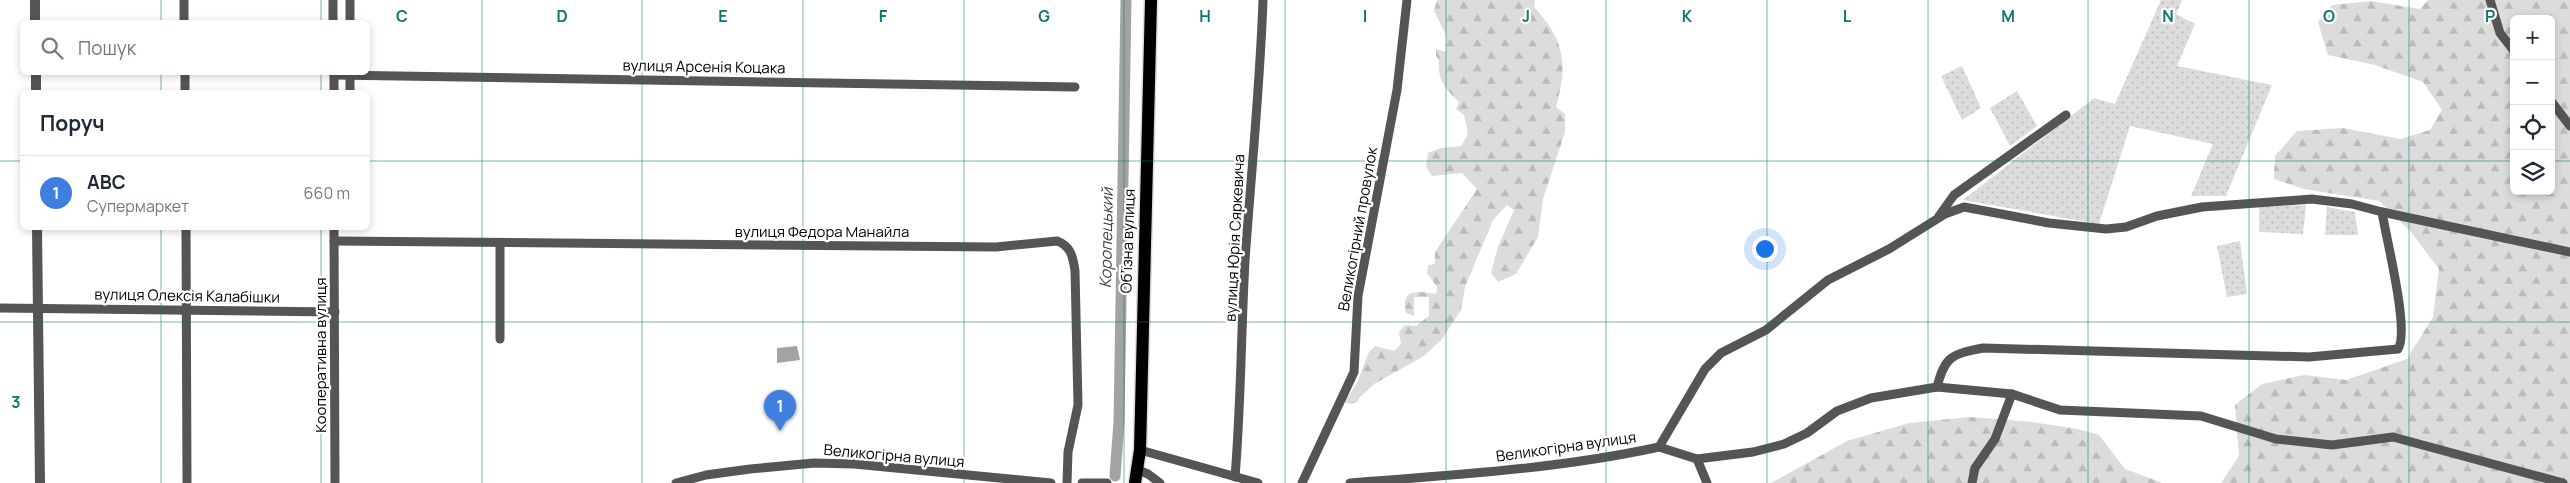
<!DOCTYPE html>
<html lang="uk">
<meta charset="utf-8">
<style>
:root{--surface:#fff;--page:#f2f2f3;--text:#1f2937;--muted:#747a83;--line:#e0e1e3;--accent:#0f766e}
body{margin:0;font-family:Manrope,sans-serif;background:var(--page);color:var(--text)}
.controls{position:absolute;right:15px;top:15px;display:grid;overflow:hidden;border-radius:8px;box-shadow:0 2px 8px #0003}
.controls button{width:45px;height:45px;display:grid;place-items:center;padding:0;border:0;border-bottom:1px solid var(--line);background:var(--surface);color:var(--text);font:25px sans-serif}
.you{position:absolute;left:1764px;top:248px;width:18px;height:18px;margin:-12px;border:4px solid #fff;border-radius:50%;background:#1a73e8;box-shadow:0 0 0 8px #1a73e833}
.badge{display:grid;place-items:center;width:32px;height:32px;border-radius:50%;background:var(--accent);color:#fff;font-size:16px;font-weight:700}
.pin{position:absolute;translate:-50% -41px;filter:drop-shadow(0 1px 2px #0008)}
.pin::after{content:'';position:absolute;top:26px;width:18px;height:15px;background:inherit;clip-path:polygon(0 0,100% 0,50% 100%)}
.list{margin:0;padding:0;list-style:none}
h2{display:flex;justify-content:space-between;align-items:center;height:65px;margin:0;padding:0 20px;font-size:21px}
h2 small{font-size:16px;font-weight:400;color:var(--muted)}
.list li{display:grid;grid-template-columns:32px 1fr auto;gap:15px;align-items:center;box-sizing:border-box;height:75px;padding:0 20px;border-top:1px solid var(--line)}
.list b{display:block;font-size:19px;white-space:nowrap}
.list p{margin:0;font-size:16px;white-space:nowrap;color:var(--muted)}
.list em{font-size:16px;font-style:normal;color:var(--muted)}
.icon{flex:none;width:28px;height:28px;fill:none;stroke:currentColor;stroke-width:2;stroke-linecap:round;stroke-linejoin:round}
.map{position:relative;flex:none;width:2570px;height:483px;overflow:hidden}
.search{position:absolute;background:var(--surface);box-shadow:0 2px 8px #0003;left:20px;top:20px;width:350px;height:55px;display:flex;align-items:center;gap:12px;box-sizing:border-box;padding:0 18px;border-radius:8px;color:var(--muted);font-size:19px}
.panel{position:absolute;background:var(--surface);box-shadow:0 2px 8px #0003;left:20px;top:90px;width:350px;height:140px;border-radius:8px}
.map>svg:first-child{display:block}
</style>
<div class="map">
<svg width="2570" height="483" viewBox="0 0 2570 483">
<defs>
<pattern id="green-dots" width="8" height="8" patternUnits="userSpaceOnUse" patternTransform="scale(1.25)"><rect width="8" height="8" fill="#dcdcdc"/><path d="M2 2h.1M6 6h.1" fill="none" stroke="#bbb" stroke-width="1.8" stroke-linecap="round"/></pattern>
<pattern id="forest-firs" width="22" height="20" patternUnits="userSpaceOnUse" patternTransform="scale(1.25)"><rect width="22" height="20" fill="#dcdcdc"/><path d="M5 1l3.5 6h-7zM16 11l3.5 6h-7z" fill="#bbb"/></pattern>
</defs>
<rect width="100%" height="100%" fill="#fff"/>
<g fill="url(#green-dots)">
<polygon points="2161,0 2182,0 2176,14 2195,24 2177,66 2272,85 2226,196 2191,196 2213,144 2130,126 2099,224 1963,200 2094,98 2115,104"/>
<polygon points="1962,66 1981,108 1962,120 1941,76"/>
<polygon points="2017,91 2037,126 2010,146 1990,108"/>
<polygon points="2306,205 2303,234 2259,232 2259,207"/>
<polygon points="2327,207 2355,212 2358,235 2325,235"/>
<polygon points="2240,241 2247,294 2227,297 2217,246"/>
</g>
<g fill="url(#forest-firs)" fill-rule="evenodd">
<path d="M1437 0H1535L1534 7C1565 41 1568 63 1556 107L1565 114V132L1543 199 1538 237 1516 274 1498 282 1491 273 1498 247 1514 210 1507 205 1493 220 1465 287 1461 310 1442 339 1424 356 1374 384 1360 397 1357 402 1351 404 1344 403 1357 383 1369 352 1375 346 1394 351 1401 344 1399 332 1405 325 1416 326 1429 316V297H1414V316L1406 313C1400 288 1418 291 1436 294L1437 287 1427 273 1428 265 1435 264V252L1477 189 1462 173 1432 176 1426 167 1428 153 1441 148 1461 146 1468 134 1464 115 1456 109 1459 102C1445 89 1437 79 1439 60L1436 56V49L1446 52V35L1434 11Z"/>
<path d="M2428 0H2570V483H2221L2239 456 2235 405 2262 384 2304 375 2346 380 2407 359 2433 317 2439 269 2411 232 2379 201 2304 189 2274 179 2275 156 2297 131 2343 128 2400 139 2430 130 2442 110 2423 82 2375 65 2328 55 2318 22 2332 5 2371 1 2420 9ZM2514 19H2551V191H2514Z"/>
<polygon points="1971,417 2032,422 2078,429 2099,435 2125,469 2163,483 1771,483 1847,441 1909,423"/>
</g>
<polygon fill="#a3a3a3" points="797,346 800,360 777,363 777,348"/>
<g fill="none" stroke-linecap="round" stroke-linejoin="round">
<polyline stroke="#a3a3a3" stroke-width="11" points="1115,476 1119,422 1126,0"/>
<g stroke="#dbdbdb" stroke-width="15">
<polyline id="primary" points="1135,483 1140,450 1151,0"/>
</g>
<g stroke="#555" stroke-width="9">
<polyline points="184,0 184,22"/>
<polyline points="333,0 333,22"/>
<polyline points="2490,0 2500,33 2514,51"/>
<polyline points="350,22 350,0"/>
<polyline points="185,72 185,92"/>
<polyline points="334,72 334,92"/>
<polyline points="350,72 350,92"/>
<polyline points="334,75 1075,87"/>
<polyline points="2551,101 2570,126"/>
<polyline points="1939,216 1954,195 2066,115"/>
<polyline points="186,228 187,483"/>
<polyline points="334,228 335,483"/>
<path d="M334 241 996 247 1057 241C1071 246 1073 257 1075 271L1078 405 1068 452 1067 483"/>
<polyline points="0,308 335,312"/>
<polyline points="500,339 500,243"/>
<path d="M1937 387C1945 356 1952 354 1983 348L2309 357 2398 349C2410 331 2386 238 2382 212"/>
<polyline points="1659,447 1697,459 1753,452 1784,444 1807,433 1837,411 1871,398 1937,387 2012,394 2060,410 2201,416 2276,439 2332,445 2393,437 2563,483"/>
<polyline points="1140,450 1258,483"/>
<polyline points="1697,459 1707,483"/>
<polyline points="1138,470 1148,474 1160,483"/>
<path d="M1235 477C1241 405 1241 333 1245 261 1251 174 1260 87 1263 0"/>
<polyline points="676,483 706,475 750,469 814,463 854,464 1051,483"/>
<polyline points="1082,483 1107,483"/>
<polyline points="1302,483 1354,372 1358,296 1397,90 1407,0"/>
<path d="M1350 483C1453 475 1558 469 1659 447L1705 369 1721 353 1766 330 1828 280 1889 249 1945 214 1964 207 2049 223 2106 229 2126 227 2157 216 2202 207 2312 199 2352 204 2382 212 2570 252"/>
<polyline points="1972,483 1975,468 1995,439 2012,394"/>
</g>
<g stroke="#555" stroke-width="10">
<polyline points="35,0 35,22"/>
<polyline points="36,72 36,92"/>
<polyline points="37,228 40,483"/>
</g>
<use href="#primary" stroke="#000" stroke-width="12"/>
</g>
<path fill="none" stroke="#0f766e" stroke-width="1" stroke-opacity="0.55" d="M161 0V22M321 0V22M482 0V483M642 0V483M803 0V483M964 0V483M1124 0V483M1285 0V483M1446 0V483M1606 0V483M1767 0V483M1928 0V483M2088 0V483M2249 0V483M2409 0V483M161 72V92M321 72V92M0 161H22M368 161H2514M2551 161H2570M161 228V483M321 228V483M0 322H2570"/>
<g text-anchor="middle" stroke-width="4.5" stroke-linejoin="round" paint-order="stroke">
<g font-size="15" fill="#000" stroke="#fff">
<text transform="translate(704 67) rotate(1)" y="5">вулиця Арсенія Коцака</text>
<text transform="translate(1358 229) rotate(-80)" y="5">Великогірний провулок</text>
<text x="822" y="237">вулиця Федора Манайла</text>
<text transform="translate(1235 238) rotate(-87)" y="5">вулиця Юрія Сяркевича</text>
<text transform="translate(1128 241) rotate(-88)" y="5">Обʼїзна вулиця</text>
<text transform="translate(187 296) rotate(1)" y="5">вулиця Олексія Калабішки</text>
<text transform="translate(321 355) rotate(-90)" y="5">Кооперативна вулиця</text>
<text transform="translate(1566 447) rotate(-8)" y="5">Великогірна вулиця</text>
<text transform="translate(894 456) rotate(5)" y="5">Великогірна вулиця</text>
</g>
<g font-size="16" font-style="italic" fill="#444" stroke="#fff">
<text transform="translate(1106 238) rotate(-89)" y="6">Коропецький</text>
</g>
</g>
<g font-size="16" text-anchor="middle" font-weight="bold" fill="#0f766e" stroke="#fff" stroke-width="4.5" stroke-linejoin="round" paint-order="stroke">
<text x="402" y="22">C</text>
<text x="562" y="22">D</text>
<text x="723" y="22">E</text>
<text x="883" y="22">F</text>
<text x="1044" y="22">G</text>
<text x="1205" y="22">H</text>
<text x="1365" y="22">I</text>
<text x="1526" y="22">J</text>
<text x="1687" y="22">K</text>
<text x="1847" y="22">L</text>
<text x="2008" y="22">M</text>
<text x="2168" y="22">N</text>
<text x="2329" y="22">O</text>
<text x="2490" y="22">P</text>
<text x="16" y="408">3</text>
</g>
</svg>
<div class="controls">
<button>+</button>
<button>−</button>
<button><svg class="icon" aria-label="locate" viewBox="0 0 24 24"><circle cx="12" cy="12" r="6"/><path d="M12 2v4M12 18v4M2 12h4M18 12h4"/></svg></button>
<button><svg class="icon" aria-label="layers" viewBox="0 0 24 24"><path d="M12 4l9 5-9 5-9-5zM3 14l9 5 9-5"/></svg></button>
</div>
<div class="you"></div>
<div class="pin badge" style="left:780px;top:431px;background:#3f7fe0">1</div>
<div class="search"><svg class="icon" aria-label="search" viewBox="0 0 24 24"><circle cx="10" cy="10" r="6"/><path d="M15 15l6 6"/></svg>Пошук</div>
<section class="panel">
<h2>Поруч<small></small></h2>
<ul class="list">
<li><span class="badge" style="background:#3f7fe0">1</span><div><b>АВС</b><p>Супермаркет</p></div><em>660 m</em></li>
</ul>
</section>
</div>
